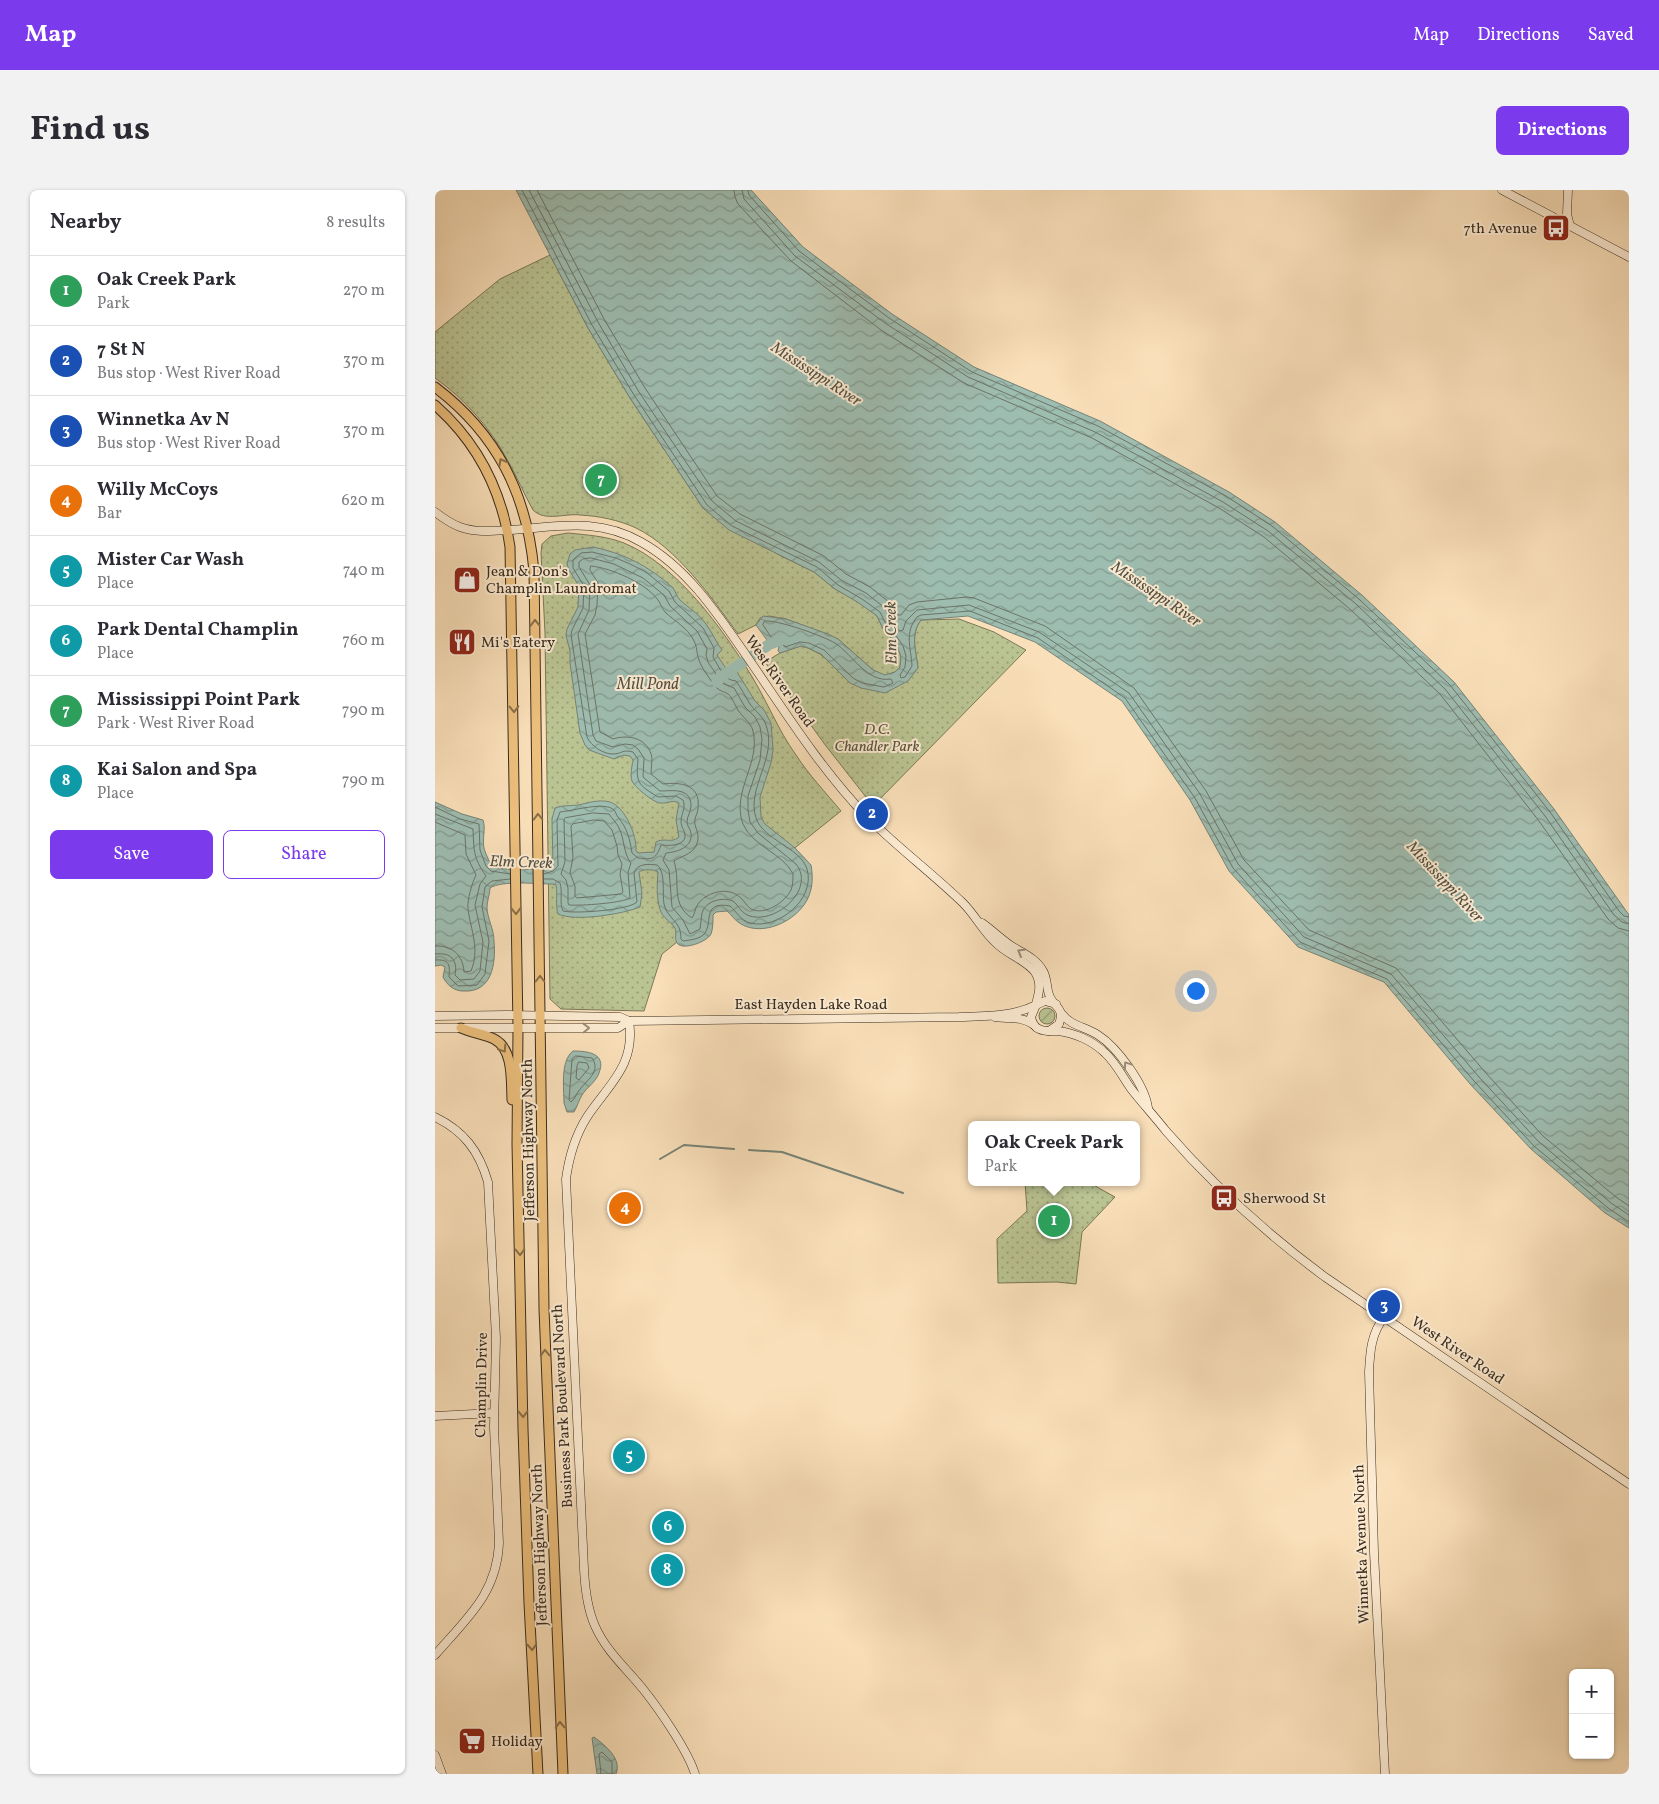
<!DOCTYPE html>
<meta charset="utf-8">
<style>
:root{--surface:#fff;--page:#f2f2f3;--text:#2b2b33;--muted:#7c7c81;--line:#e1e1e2;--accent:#7c3aed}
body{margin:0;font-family:Vollkorn,serif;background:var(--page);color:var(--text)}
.controls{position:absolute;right:15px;bottom:15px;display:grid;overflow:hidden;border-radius:8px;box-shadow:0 1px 4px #0004}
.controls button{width:45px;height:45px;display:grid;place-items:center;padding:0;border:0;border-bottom:1px solid var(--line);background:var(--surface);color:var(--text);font:25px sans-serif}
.you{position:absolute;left:760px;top:800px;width:18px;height:18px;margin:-12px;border:4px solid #fff;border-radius:50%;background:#1a73e8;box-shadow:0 0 0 8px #1a73e833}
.badge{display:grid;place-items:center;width:32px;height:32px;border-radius:50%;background:var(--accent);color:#fff;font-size:16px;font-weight:700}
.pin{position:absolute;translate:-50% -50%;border:2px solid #fff;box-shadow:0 1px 5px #0006}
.popup{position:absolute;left:533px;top:931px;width:172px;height:65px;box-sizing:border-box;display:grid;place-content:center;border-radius:8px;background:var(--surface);filter:drop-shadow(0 1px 4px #0005);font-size:16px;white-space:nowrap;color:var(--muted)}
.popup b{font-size:19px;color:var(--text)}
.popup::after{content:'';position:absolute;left:50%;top:100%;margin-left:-10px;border:10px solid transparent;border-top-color:var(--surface)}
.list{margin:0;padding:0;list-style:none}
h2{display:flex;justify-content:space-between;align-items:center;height:65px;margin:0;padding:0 20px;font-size:21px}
h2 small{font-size:16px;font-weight:400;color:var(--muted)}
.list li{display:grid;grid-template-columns:32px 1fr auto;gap:15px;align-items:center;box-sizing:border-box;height:70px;padding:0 20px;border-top:1px solid var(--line)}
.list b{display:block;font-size:19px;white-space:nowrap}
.list p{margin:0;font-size:16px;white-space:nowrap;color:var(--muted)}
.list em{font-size:16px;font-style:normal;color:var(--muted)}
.actions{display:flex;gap:10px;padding:15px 20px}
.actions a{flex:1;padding:11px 0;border:1px solid var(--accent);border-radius:8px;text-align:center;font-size:18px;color:var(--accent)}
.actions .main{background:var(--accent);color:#fff}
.map{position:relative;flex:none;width:1194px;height:1584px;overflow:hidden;border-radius:8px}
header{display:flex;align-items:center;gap:30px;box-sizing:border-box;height:70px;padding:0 25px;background:var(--accent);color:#fff}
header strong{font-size:24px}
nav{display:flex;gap:28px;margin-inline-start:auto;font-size:18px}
.intro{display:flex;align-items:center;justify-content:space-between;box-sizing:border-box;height:120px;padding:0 30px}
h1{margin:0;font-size:35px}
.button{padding:12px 22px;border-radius:8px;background:var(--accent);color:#fff;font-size:18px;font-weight:700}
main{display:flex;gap:30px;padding:0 30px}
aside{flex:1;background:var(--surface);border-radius:8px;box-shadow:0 1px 4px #0004}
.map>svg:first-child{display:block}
</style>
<header>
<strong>Map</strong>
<nav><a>Map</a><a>Directions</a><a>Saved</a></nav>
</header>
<div class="intro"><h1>Find us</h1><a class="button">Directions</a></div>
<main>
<aside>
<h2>Nearby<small>8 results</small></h2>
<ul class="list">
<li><span class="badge" style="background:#2e9e5b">1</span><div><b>Oak Creek Park</b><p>Park</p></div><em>270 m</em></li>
<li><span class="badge" style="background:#1a4fb4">2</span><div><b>7 St N</b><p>Bus stop · West River Road</p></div><em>370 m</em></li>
<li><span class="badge" style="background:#1a4fb4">3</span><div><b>Winnetka Av N</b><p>Bus stop · West River Road</p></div><em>370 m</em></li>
<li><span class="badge" style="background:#e8710a">4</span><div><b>Willy McCoys</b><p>Bar</p></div><em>620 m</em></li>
<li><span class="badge" style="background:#0f9aa8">5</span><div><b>Mister Car Wash</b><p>Place</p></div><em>740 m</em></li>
<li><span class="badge" style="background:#0f9aa8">6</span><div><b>Park Dental Champlin</b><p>Place</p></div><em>760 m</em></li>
<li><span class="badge" style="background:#2e9e5b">7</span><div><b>Mississippi Point Park</b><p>Park · West River Road</p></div><em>790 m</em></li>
<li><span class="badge" style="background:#0f9aa8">8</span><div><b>Kai Salon and Spa</b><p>Place</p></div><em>790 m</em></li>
</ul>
<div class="actions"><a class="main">Save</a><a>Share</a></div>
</aside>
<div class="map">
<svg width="1194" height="1584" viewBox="0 0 1194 1584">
<defs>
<pattern id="park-dots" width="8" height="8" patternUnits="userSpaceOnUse" patternTransform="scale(1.25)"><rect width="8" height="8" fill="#bac392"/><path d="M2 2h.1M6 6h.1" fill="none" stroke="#989f77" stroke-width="1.8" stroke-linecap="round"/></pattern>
<pattern id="garden-furrows" width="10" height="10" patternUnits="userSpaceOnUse" patternTransform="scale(1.25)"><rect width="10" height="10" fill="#bac392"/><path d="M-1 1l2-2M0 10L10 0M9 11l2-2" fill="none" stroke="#989f77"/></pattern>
<pattern id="water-waves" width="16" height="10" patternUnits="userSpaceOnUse" patternTransform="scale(1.25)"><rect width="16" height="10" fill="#9ebdb1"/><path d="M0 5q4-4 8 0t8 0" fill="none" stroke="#829a8f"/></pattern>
</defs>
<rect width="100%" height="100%" fill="#fae0ba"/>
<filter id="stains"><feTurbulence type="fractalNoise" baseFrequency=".004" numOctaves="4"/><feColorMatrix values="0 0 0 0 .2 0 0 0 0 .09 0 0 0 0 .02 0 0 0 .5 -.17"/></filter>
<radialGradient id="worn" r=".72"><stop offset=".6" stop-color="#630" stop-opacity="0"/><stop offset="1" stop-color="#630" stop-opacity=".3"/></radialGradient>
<g fill="url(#park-dots)" stroke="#7a7858">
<path d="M115 65 153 138 195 208 268 318 346 366 379 382 400 399 424 412 442 426 450 443 459 450 463 458 466 467 465 477 460 482 450 486 438 480 403 449 351 429 334 426 325 428 321 435 303 444C276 407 242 358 201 338 184 330 164 326 145 325 130 323 110 332 98 320 89 304 82 287 73 271 56 239 30 209 0 188V142L65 89Z"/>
<path d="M133 343C152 345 171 346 189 353 242 375 287 438 316 485 332 511 343 540 361 565 374 585 391 603 406 621L227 764 209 821 126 819 115 809 110 443 106 363 107 354 116 346Z"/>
<path d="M524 429 559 442 591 460 438 616 391 556 330 472 345 463 366 456 373 458 385 464 426 498 483 478C481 461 475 444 486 430Z"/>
<polygon points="590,992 653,992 680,1007 647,1042 641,1094 622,1092 563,1093 562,1049 592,1021"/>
</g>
<circle fill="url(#garden-furrows)" stroke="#7a7858" cx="612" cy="826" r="8"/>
<g fill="url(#water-waves)" stroke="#768377">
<path d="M81 0H316L368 57 457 124 539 177 665 231 794 302 840 332 928 406 1019 492 1119 619 1194 725V1038L1170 1023 1096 959 1036 895 949 792 863 757 794 681 755 610 687 511 600 452 533 426 486 430C475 444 481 461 483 478L473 491 450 503 426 498 415 493 386 464 373 458 366 456 345 463 343 461 344 456H340L337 457 321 435 328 426 351 429 393 444 403 449 438 480 450 485 460 482 465 477 466 467 463 458 459 450 450 443 442 426 424 413 400 399 379 382 294 340 268 318 195 208 153 138Z"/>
<path d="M158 357C188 363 214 376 237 397 241 401 241 406 245 410 254 418 264 424 271 434 277 442 281 452 287 460L282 465 296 486 302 482 320 511 329 520 336 533 338 560 336 573 325 607 326 627 330 634 360 658 376 675C378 686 378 699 372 710 361 731 328 747 306 734 300 731 297 725 292 721L281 722 278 725C278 731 278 739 276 744 272 752 247 761 242 753 239 748 242 743 240 738 236 732 230 729 227 724 221 713 222 694 223 682 218 679 208 679 204 682L207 703 205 717C188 724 140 732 123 724 120 714 123 705 121 695L117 694C102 694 67 690 55 698 55 704 52 711 52 717 52 728 59 739 59 751 61 774 57 803 28 801 19 801 12 795 8 787L10 777 6 775 0 776V612L27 624 48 630C51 639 47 649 49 658 50 662 54 672 57 675 65 682 107 680 118 676L117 629 120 618C127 615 136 616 143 615 154 613 163 609 175 612 190 617 202 645 201 661L203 663 219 662 221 652C229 647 236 654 244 647L241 630 244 613C238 609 232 614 225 613 217 612 199 596 197 591 195 585 197 576 198 570L195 566 189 565 179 569 154 560 150 555 145 543 135 473V461L131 445 132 439 143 417 144 396 134 380 132 374 135 364 140 360Z"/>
<path d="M138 861C152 861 172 863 164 883 161 892 152 897 147 905 144 910 142 917 139 922H132L129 913C129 898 125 871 138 861Z"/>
<path d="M159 1547C171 1556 187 1569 181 1584H162L157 1548Z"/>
</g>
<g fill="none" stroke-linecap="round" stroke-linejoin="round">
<g stroke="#6c7468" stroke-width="1">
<path d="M87 0 157 135 199 205 272 315 297 336 382 377 403 395 427 409 445 422 454 440 462 447 468 456 471 466 470 477 465 485 466 488 470 487 477 476C476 457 469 443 482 427L486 425 535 421 603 448 690 508 760 608 798 678 865 752 952 789 1039 891 1099 956 1173 1018 1194 1032"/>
<polyline points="94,0 163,132 204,202 277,311 301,331 384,372 406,390 431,403 450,418 459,436 465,441 468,440 471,431 482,420 534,415 604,442 694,503 765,604 803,674 869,747 956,784 1044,887 1103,951 1176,1013 1194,1025"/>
<polyline points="102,0 169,129 210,198 282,306 305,324 389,366 411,384 435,397 454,412 463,425 466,425 474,415 482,412 532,407 539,408 610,436 699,498 771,601 809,670 874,740 961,778 1050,882 1108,946 1181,1007 1194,1016"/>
<polyline points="299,0 300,7 303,14 356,71 446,140 529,193 657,248 784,318 829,347 916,420 1005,504 1104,631 1173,729 1183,738 1194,741"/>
<polyline points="307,0 309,9 360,66 450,133 533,187 660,242 788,312 833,341 921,414 1010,499 1110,626 1179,725 1187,732 1194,734"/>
<polyline points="313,0 314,5 364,61 454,128 537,182 663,236 791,306 837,336 925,410 1015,495 1115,622 1184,721 1189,726 1194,727"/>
<path d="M156 368 179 374 208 388 229 405 235 416 262 441 272 459 271 465 273 472 287 493 299 498 310 517 320 527 325 537 327 549 325 570 313 606V620L315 632 323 643 361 674C381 699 341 734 315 726 307 724 304 716 298 711 288 707 271 710 267 723 266 728 266 734 265 739L255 744 248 730 237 717 234 680 228 670 231 663C243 662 258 657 256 643 255 638 252 636 252 632 252 626 256 622 256 616 256 597 237 601 225 601L209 588 208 586 209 568 203 559 198 555 190 554 178 557 161 551 158 545 143 444 154 420 155 395 144 377V372L148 369Z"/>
<path d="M156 376C176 378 211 393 223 410 226 414 227 419 231 423 240 431 252 438 258 449 263 458 261 462 264 470 267 479 275 489 280 496 284 501 288 501 293 504 297 507 300 515 303 520 307 527 316 532 318 541 326 573 296 602 308 634 318 657 348 663 358 684 358 689 358 695 356 700 350 712 330 726 316 719 311 716 308 708 302 705 290 697 271 703 263 714 260 718 260 724 257 728 235 714 246 693 239 671 246 666 256 665 261 656 267 643 258 638 260 629 261 625 263 622 263 618 266 594 245 592 228 594L216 584C216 579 217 573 217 568 214 548 193 544 178 549L165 542 150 444 160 425 162 415 163 393 155 380Z"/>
<path d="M330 431C344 430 388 446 400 453 418 465 432 493 456 489L458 493 449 497 427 493 418 488 389 460 374 453 365 452 350 457 346 452 338 450 328 435Z"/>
<polyline points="0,617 25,629 44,634 45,660 51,676 56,681 75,684"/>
<path d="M158 623 174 624C177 629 182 633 184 638 190 650 188 663 196 673L193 682 195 708C187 713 146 716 134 715L133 713V698L131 690 126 684 130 672 129 629 130 628Z"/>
<path d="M0 624 38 639C39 661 38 667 51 686L45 694 40 715 48 752 45 781 39 789 25 790 20 785C23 770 16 762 0 764"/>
<polygon points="159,630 169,631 177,640 182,656 183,665 187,674 185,684 188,702 186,704 142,708 140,706 140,696 135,683 138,667 136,636 138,634"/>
<path d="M0 632 30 645 31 664 41 685C37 693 32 710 33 719 36 741 45 759 36 781L29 782C28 765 17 755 0 756"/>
<path d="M109 684 118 681 123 676 122 630 125 622C137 621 170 611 179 620 181 622 181 625 183 627 192 638 195 649 197 663L203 668C218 670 221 669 226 655 234 656 255 656 249 641 247 637 246 635 246 630 247 622 251 618 248 610L241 606 223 607C202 594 201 593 203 569L198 562C187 559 187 564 178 564 168 564 156 556 152 547L136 445 137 440 148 418 149 396 138 378V370L146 363 157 362 181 368 195 374 211 382 234 401 240 412 268 438 279 458 278 467C285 478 288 490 301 491 306 498 310 506 315 514 320 521 328 526 331 535 343 567 311 598 321 628 328 650 365 657 372 679 381 709 343 740 315 733 305 730 302 722 295 716 267 711 278 731 270 743 266 749 255 750 248 751L246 749C247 731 232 729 229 714 227 703 231 681 222 675 214 674 202 673 199 683L202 712C194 720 141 724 128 721 124 713 128 702 125 693L118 689H109"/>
<path d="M0 770C15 769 15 775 14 787L23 796 42 795 50 784 54 751 47 717 50 697 57 691 75 689"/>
<path d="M141 866 157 868C167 882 150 891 143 902 140 906 140 909 136 912L134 910 137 869Z"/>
<polygon points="144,872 152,873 154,878 144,890 141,888 142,876"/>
<polyline points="166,1584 164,1564 167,1562 177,1572 177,1584"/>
</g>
<g stroke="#768377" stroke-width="2">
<polyline points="314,960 347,962 468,1003"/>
<polyline points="225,969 249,955 299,959"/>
</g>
<polyline stroke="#9ebdb1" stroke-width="11" points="282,492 286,487 335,454 348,449"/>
<g stroke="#392c1f" stroke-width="9">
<g id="secondary">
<polyline points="1067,0 1194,67"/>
<polyline points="1133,0 1132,24 1135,36"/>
<path d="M0 322C8 328 16 334 25 337 42 343 58 341 75 340 122 337 163 327 206 352 253 378 284 426 313 468 350 522 386 579 431 626 462 657 497 683 528 713 540 725 548 741 560 752 571 764 591 770 600 782 607 793 604 803 601 814"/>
<path d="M547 733C557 740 565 748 575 755 587 763 601 768 608 781 613 789 611 799 615 807 620 818 630 818 624 834L614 841"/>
<path d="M621 814 610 811 601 815 596 827C597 832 599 837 604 839 610 842 617 841 623 841 640 843 658 851 670 863 682 874 688 888 697 900 708 914 720 927 731 941 778 995 832 1044 890 1087L1194 1294"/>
<path d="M626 823C637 837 649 836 663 845 682 857 710 895 713 918"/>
<path d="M0 826 71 825 185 827 194 831 524 827C549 826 577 827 601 815"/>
<path d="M560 827C573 829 588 826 599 835"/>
<path d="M194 831C201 875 174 894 152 927 140 946 134 967 131 989L149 1379C150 1399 152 1418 160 1436 171 1461 191 1478 208 1499 224 1519 253 1561 260 1584"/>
<polyline points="0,838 183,838 194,831"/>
<path d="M0 927C29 941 44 961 53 992L61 1148 59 1237 64 1353C62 1404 31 1429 0 1465"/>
<path d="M950 1126C936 1143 935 1162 934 1182L939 1362 950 1584"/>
<polyline points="0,1226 59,1223"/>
<polyline points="0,1565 7,1584"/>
</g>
</g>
<g stroke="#392c1f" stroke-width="11">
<g id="highway">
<path d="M0 197C62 244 92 304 99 381L109 1119 128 1584"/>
<path d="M0 215C43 253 67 301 75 357L83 838 82 954 88 1239 94 1413 103 1584"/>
<path d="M26 838C37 843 49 844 59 849 79 859 76 892 77 910"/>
</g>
</g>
<use href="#secondary" stroke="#fcebd2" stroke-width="8"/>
<use href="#highway" stroke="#edc07d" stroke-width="9"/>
</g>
<defs><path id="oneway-chevron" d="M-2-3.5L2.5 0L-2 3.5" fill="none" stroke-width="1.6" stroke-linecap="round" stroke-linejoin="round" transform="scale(1.25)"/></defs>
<g stroke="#8a6f49">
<use href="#oneway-chevron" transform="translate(67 272) rotate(-119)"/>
<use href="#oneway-chevron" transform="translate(100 433) rotate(-91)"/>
<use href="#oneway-chevron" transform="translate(79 519) rotate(89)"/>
<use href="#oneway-chevron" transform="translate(103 627) rotate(-91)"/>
<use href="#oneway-chevron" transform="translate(81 721) rotate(89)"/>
<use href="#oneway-chevron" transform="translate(105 789) rotate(-90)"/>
<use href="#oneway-chevron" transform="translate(68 859) rotate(57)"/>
<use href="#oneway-chevron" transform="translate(85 1062) rotate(89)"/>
<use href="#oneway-chevron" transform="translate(110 1163) rotate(-92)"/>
<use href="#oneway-chevron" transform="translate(88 1224) rotate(89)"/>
<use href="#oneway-chevron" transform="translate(97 1457) rotate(87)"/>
<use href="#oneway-chevron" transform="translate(125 1535) rotate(-92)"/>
</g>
<g stroke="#9a8c78">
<use href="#oneway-chevron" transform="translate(586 762) rotate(-150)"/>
<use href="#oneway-chevron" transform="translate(151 838) rotate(-1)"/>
<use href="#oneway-chevron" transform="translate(692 875) rotate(-124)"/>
</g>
<defs>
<g id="bus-square" transform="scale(1.4375)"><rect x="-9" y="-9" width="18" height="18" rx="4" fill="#8f2418" stroke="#fcebd2"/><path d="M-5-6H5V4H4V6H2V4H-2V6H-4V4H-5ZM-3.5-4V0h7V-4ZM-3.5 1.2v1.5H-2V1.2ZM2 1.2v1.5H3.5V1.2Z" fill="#fff"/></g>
<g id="shop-square" transform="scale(1.4375)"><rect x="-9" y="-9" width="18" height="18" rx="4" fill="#8f2418" stroke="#fcebd2"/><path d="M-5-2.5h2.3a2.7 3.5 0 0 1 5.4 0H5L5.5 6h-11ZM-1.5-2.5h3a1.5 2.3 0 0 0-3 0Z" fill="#fff"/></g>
<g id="restaurant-square" transform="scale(1.4375)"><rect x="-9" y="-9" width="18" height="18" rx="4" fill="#8f2418" stroke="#fcebd2"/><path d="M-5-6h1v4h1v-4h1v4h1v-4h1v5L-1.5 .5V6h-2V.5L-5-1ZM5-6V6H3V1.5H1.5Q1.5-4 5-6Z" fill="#fff"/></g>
<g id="supermarket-square" transform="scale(1.4375)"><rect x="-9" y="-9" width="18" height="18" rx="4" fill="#8f2418" stroke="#fcebd2"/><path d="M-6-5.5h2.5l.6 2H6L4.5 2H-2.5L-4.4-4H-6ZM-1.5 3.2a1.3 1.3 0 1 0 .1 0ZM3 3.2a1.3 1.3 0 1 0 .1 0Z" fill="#fff"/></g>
</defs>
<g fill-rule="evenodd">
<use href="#bus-square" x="1121" y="38"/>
<use href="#shop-square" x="32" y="390"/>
<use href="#restaurant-square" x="27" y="452"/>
<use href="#bus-square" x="789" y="1008"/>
<use href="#supermarket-square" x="37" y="1551"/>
</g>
<g text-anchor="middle" stroke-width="4" stroke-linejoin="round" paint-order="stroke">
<g font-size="15" fill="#392c1f" stroke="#fcebd2" text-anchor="start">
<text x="1102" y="43" text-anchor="end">7th Avenue</text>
<text x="51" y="386">Jean &amp; Don's<tspan x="51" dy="17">Champlin Laundromat</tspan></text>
<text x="46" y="457">Mi's Eatery</text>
<text x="808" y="1013">Sherwood St</text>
<text x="56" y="1556">Holiday</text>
</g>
<g font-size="15" fill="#392c1f" stroke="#fcebd2">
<text transform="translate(345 491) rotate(55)" y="5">West River Road</text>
<text x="376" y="819">East Hayden Lake Road</text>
<text transform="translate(93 950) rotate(-91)" y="5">Jefferson Highway North</text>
<text transform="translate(1023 1160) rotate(34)" y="5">West River Road</text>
<text transform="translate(46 1195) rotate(-89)" y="5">Champlin Drive</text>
<text transform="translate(127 1216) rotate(-93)" y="5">Business Park Boulevard North</text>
<text transform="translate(926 1354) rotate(-92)" y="5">Winnetka Avenue North</text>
<text transform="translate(104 1355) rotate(-92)" y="5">Jefferson Highway North</text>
</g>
<g font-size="15" font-style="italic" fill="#59523c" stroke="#fcebd2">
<text x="442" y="544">D.C.<tspan x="442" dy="17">Chandler Park</tspan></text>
</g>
<g font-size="16" font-style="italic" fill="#525044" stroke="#fcebd2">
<text transform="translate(382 183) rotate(33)" y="6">Mississippi River</text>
<text transform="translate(722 403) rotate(34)" y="6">Mississippi River</text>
<text transform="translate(455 443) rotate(-91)" y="6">Elm Creek</text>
<text x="213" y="499">Mill Pond</text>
<text transform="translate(86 671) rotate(2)" y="6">Elm Creek</text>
<text transform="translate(1011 691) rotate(47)" y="6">Mississippi River</text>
</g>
</g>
<rect width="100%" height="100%" filter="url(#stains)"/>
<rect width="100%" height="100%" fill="url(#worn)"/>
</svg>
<div class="controls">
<button>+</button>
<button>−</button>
</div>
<div class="you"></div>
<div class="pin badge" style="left:619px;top:1031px;background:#2e9e5b">1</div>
<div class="popup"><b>Oak Creek Park</b>Park</div>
<div class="pin badge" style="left:437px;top:624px;background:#1a4fb4">2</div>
<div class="pin badge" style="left:949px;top:1116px;background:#1a4fb4">3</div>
<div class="pin badge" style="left:190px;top:1018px;background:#e8710a">4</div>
<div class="pin badge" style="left:194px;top:1266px;background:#0f9aa8">5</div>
<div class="pin badge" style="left:233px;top:1337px;background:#0f9aa8">6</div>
<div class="pin badge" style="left:166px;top:290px;background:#2e9e5b">7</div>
<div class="pin badge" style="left:232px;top:1380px;background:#0f9aa8">8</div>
</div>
</main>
